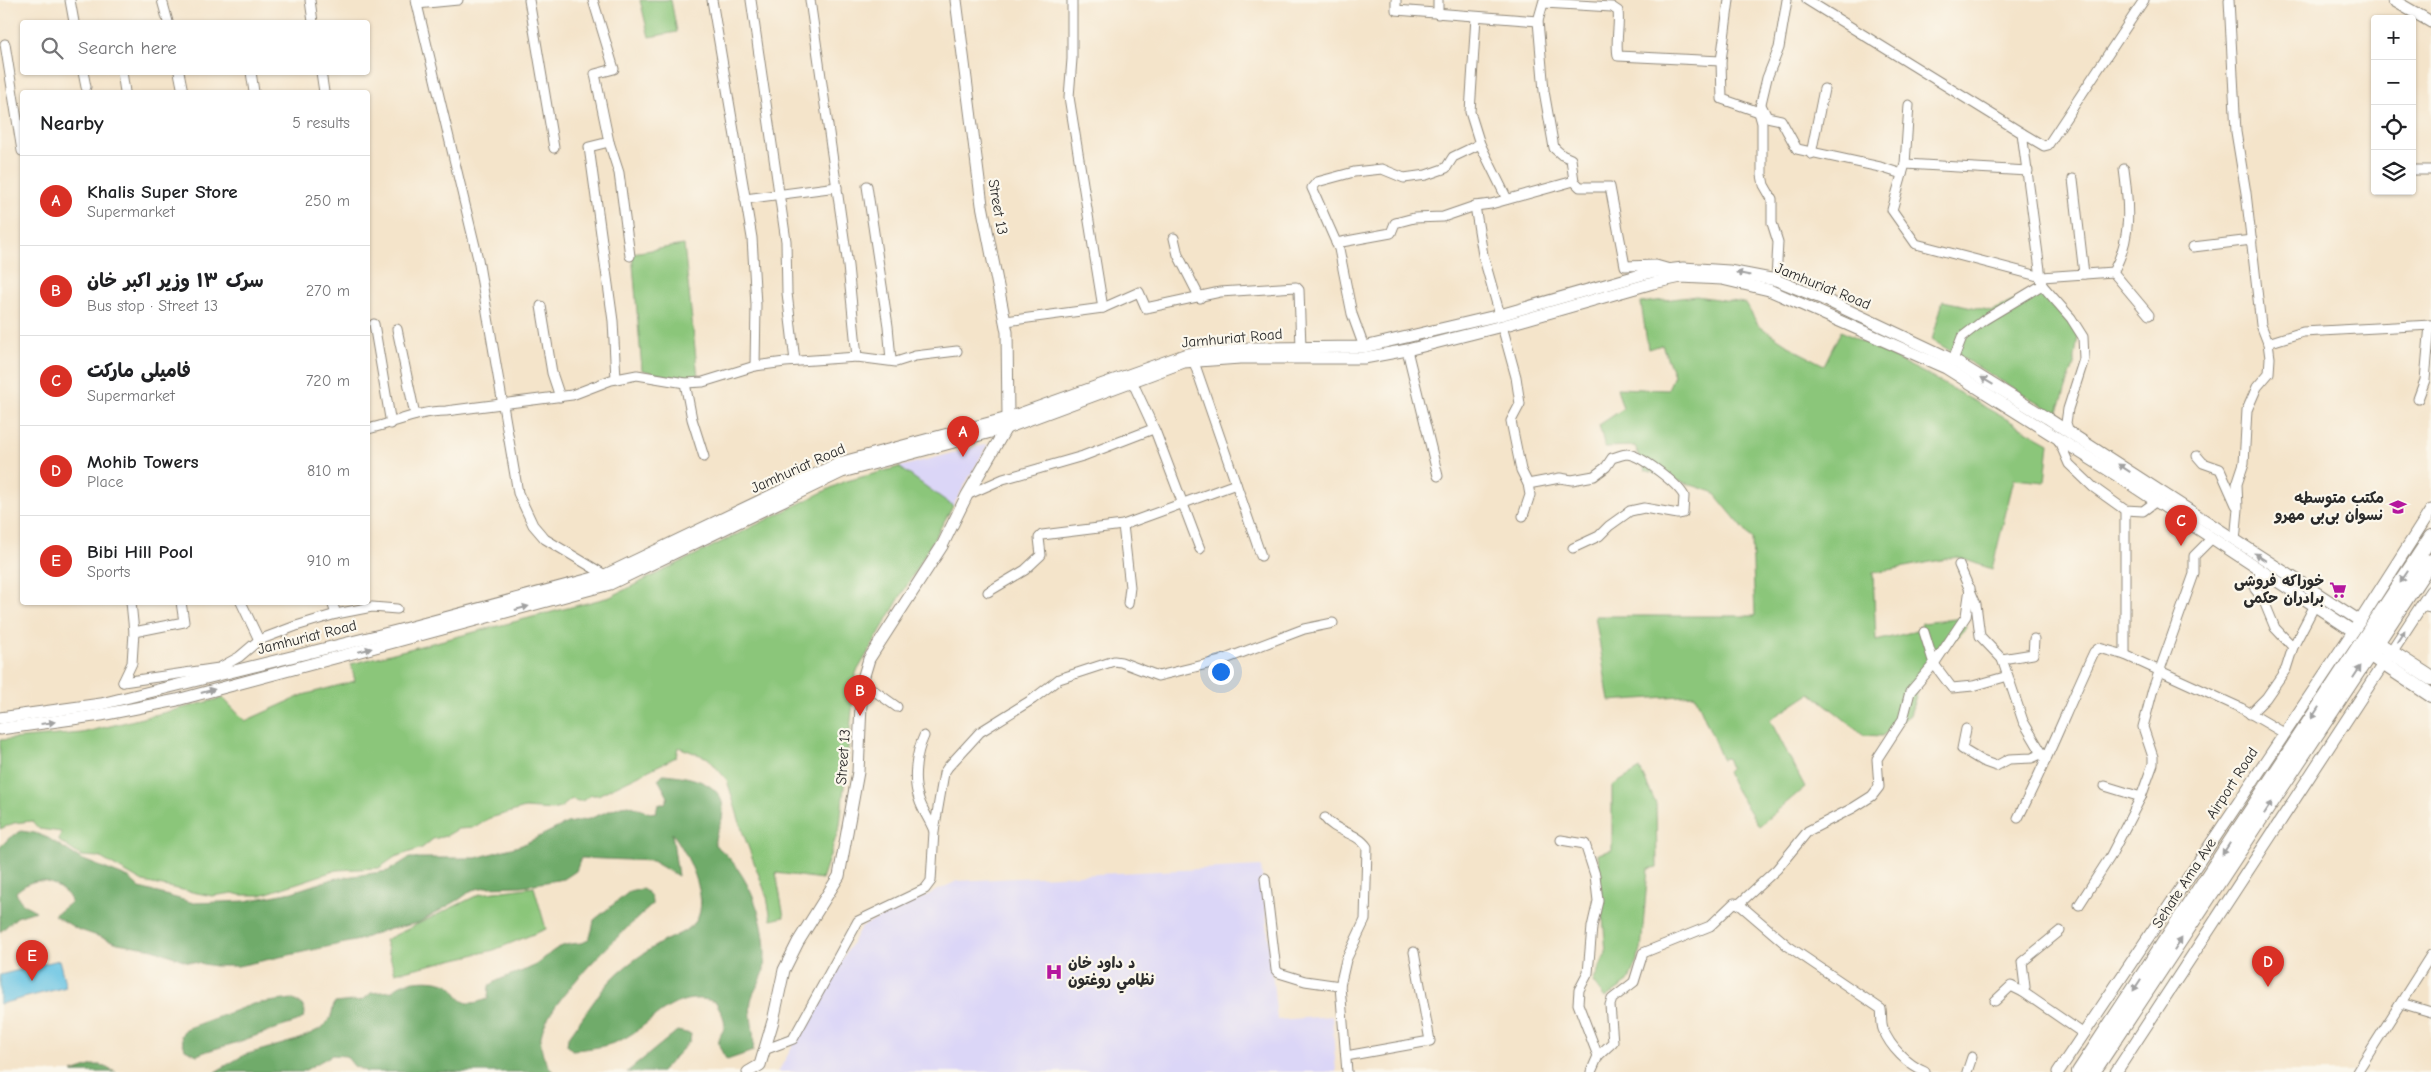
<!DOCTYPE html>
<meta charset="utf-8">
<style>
:root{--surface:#fff;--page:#f2f2f2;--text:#202124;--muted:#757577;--line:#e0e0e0;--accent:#d93025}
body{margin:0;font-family:"Comic Neue","Playpen Sans Arabic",sans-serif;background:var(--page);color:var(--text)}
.controls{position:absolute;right:15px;top:15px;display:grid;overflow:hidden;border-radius:5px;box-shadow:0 1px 4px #0004}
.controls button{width:45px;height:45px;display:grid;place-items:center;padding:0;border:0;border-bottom:1px solid var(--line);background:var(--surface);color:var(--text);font:25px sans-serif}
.you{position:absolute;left:1220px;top:671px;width:18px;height:18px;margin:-12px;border:4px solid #fff;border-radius:50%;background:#1a73e8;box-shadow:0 0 0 8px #1a73e833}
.badge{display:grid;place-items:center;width:32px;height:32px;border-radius:50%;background:var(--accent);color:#fff;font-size:16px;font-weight:700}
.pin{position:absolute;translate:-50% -41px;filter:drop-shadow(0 1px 2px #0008)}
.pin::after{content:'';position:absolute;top:26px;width:18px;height:15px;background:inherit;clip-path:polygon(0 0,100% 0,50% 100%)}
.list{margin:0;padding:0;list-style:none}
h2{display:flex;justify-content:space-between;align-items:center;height:65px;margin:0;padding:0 20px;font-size:21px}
h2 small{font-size:16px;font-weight:400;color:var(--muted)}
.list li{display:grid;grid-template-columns:32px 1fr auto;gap:15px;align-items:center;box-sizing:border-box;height:90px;padding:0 20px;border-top:1px solid var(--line)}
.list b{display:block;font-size:19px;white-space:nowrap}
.list p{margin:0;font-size:16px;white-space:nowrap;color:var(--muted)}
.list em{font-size:16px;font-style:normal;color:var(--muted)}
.icon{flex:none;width:28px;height:28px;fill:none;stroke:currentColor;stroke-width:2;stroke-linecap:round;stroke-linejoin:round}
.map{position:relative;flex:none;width:2431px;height:1072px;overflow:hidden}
.search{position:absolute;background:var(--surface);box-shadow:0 1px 4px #0004;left:20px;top:20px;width:350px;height:55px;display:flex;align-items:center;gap:12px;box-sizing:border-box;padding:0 18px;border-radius:5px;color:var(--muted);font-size:19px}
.panel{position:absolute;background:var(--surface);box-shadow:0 1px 4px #0004;left:20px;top:90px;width:350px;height:515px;border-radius:5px}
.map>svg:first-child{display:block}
</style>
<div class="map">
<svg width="2431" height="1072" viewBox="0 0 2431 1072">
<rect width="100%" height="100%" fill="#fbf7ec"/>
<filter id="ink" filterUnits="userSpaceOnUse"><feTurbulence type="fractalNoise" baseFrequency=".02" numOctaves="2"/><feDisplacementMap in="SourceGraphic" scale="10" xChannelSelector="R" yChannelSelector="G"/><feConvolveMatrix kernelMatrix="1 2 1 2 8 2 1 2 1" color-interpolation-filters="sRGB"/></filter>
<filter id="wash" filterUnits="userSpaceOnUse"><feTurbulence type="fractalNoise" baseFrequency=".0096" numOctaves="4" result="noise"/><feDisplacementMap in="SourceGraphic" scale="20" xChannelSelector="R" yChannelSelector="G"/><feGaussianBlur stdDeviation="1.12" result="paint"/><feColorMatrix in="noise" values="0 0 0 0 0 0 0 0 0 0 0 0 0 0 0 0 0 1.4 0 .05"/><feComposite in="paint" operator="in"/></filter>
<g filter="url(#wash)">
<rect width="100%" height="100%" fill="#f4e4ca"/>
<g fill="#dbd6f7">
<polygon points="988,444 953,506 899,467"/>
<polygon points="1261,866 1277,1020 1332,1016 1336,1072 778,1072 861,927 957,881"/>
</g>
<g fill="#8bc67a" stroke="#5b7852">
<polygon points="640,0 671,0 677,32 649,37"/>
<polygon points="684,245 698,377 672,377 642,370 632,253"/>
<polygon points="2043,287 2078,335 2074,365 2057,414 1932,340 1943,301 1992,311"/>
<polygon points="1696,296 1745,303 1759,326 1797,351 1824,365 1841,331 1926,374 2049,443 2045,482 2014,479 1992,569 1957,557 1873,573 1876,641 1920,630 1922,623 1963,618 1966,628 1924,669 1910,715 1882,736 1864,735 1811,693 1770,720 1805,787 1759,826 1733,785 1727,772 1731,768 1727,758 1722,759 1695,695 1609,701 1595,616 1755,616 1752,539 1713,492 1645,470 1635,446 1605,447 1599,425 1623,409 1617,388 1668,390 1674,375 1662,345 1648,349 1641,303"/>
<path d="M899 467 953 506 856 673 840 825 822 879 776 873 784 917 771 920 767 897 743 833 727 780 708 758 678 747 676 757 598 795H591C584 801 580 803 572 799L560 808 553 810 525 808 490 818 472 828 458 829 446 836 433 839 422 848 395 857 379 868 337 870 261 895H240L233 893 212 896 143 882 99 857 81 856 59 841 61 832 39 829 32 821 14 823 0 829V740L82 733 223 698 245 721 303 695 355 681 351 664 610 597 843 482Z"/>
<polygon points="1640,769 1656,804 1657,867 1648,869 1641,950 1628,982 1605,998 1593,982 1606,953 1598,854 1612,850 1612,786"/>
<polygon points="534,887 546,929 494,950 395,973 385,940 480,894"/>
</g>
<g fill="#70ab6a" stroke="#4e6b4a">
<path d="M663 774C690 776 730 783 722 819 719 828 714 835 715 845 749 870 770 927 764 969 763 980 753 990 751 1001 748 1013 756 1033 753 1051L727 1060C708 1033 728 1037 724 1020 723 1014 719 1008 716 1002 673 988 654 1024 621 1040 606 1047 588 1049 572 1050L567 1045 568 1038C583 1018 599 991 617 974 629 963 644 953 657 945 669 937 688 933 696 921 711 899 686 850 672 833L678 876 652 861 581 858 576 871 564 879 522 886 486 887 472 890 460 899 418 923 382 931 359 940 238 966H215L186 961 153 949 118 943 77 929 54 915 71 902C69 895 67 894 62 890 45 877 32 878 16 892 19 903 27 906 36 911L17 917 0 932V847L9 838 21 831 35 833 48 838 81 859 129 878 140 888 194 903 246 901 292 892 332 879 388 871 409 858H476L522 845 567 823 589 819 621 806 629 805 650 813 656 812 658 805 665 803 668 797 658 779Z"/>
<path d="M642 889C650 893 652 896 652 905 624 930 547 1001 541 1036 539 1050 545 1061 553 1072H367L354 1066 346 1056 332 1055 302 1072H215L244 1055 297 1040 322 1028 331 1017 334 1003 363 1000 371 993 393 991C401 978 441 977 452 987 457 992 457 999 465 1002 471 1005 481 1001 488 999L489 986C502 976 518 974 532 967 542 962 550 951 560 947 581 938 589 953 594 920L629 892Z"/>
<path d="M292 999 302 1005 305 1011 303 1018 297 1022C277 1028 258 1035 238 1042 224 1047 210 1049 197 1055L185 1049 181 1036 185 1029 253 1004Z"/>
<polygon points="677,1031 691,1034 690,1041 661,1072 627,1072"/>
<polygon points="93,1065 100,1065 116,1072 72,1072"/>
</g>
<polygon fill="#64c2e3" stroke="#487687" points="59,960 66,987 0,1004 0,975"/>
</g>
<g filter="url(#ink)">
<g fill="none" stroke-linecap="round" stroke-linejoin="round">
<g stroke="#90887a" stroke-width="11">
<g id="street">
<polyline points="70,0 74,22"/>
<polyline points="162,0 168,22"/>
<polyline points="310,0 313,22"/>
<polyline points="416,0 478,259 518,493 533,525 545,539 605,575"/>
<polyline points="529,0 554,148"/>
<polyline points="593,0 614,69 595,74 609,142 619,173 630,256"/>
<polyline points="712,0 752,238 756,305 755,366"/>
<polyline points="751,0 786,241 787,293 795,361"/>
<polyline points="810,0 848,266 857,357"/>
<polyline points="1072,0 1072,59 1069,97 1103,308"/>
<polyline points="1396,0 1396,10 1538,21"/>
<polyline points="1438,0 1438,14"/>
<polyline points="1544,0 1538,21 1544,91 1554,148 1562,155 1571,159 1574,181"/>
<polyline points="1729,0 1721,61 1722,99 1759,112"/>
<polyline points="1807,0 2022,133 2042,285 2071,318 2083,337 2084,359 2068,409 2066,423 2069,432"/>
<polyline points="2229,0 2236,132 2246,193 2261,325 2268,343 2303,332 2431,325"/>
<path d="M1544 3 1612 7 1618 11C1620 26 1615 41 1618 56L1721 61"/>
<polyline points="417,4 458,0"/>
<polyline points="1476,17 1470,112 1480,144 1507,199"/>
<polyline points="5,44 22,151"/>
<polyline points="83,72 86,87"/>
<polyline points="122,72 125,92"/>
<polyline points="179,72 183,92"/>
<polyline points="251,72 254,92"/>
<polyline points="321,72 324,92"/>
<polyline points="1761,105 1767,117 1781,120 1797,149 1880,167 1902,174"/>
<polyline points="1909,105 1905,164 1892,210 1916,244 2042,277 2113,272"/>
<polyline points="2022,133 2044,146 2048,145 2144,0"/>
<polyline points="609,142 589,147 613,321 616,379"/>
<polyline points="1811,154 1824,89"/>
<polyline points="1905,164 2028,171"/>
<polyline points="2412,170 2431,170"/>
<polyline points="2073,179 2084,274"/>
<polyline points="867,186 888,326 891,360"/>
<polyline points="745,199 837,187"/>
<polyline points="1475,206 1483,255 1500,315"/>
<polyline points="1174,238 1178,255 1200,298"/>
<polyline points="1336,243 1391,233 1395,223 1414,218 1443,217 1475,206 1491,204 1574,181 1580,187 1610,187 1625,266 1656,265 1670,269"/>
<polyline points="2193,247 2252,240"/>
<path d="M2113 272C2132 238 2129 206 2124 169"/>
<polyline points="2113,272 2149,315"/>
<polyline points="1776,280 1778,242 1772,223 1772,199 1764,185 1762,175 1762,123 1759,112 1767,78 1779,48 1787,0"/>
<polyline points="541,306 552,373 560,397"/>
<polyline points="1006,321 1103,308 1139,292 1146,308 1220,292 1296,287 1299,290 1301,348"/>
<polyline points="374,324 391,424"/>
<polyline points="1502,326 1516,377 1520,404 1511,421 1521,470 1528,484 1530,495 1523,516"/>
<polyline points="397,329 415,415"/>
<polyline points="1364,347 1352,314 1339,249 1312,188 1317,182 1354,172 1382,169 1404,178 1426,175 1446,168 1453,157 1480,144"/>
<polyline points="1407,350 1438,476"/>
<polyline points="1953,360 1962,337 1984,320 2042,285"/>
<polyline points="1194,362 1261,556"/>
<polyline points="1132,381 1156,433 1200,549"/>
<polyline points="685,383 692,419 704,457"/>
<polyline points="2418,399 2425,380 2430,325"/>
<path d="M368 429C395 423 418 411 446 411L572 395 611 380 637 375 685 383 703 382 755 366 785 362 857 357 896 362 915 356 957 351"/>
<polyline points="2058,439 2069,464 2093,487 2125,510 2143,511 2155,502"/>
<polyline points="2197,456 2203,463 2220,469 2236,505"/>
<path d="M1528 484 1560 478 1572 480 1594 476 1606 467 1612 458C1617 457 1623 454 1627 454 1641 455 1678 484 1684 496L1683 513 1678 514 1644 508 1630 511 1609 526 1599 536 1573 548"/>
<polyline points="967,495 1003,479 1083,456 1153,429"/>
<polyline points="1123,525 1130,587 1128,604"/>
<polyline points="2235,541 2238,509 2237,484 2244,463 2247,410 2257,387 2269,373 2270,358 2268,343"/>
<polyline points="1959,565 1976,604 1980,636 2002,659 2023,721 2046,760"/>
<polyline points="2261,571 2255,589 2263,599 2275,628 2293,647"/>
<polyline points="988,592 1025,570 1041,555 1039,538 1042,535 1123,525 1236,484"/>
<polyline points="241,602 259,640"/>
<polyline points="332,602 336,614"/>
<polyline points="2421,606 2431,608"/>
<polyline points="134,632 184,622 181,602"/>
<polyline points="1924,632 1934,664 1952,688 1973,686 2008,676"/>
<polyline points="2125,655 2125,510"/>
<polyline points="2002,659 2033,654 2034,639"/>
<polyline points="123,682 219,668 239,657 259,640 296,626 336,614 372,607 397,609"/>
<polyline points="123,682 132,663 134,632 131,602"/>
<polyline points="862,682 897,707"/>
<polyline points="2250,714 2266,698 2286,669 2293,647 2315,605"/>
<polyline points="1966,729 1962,749 1982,761 1996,766 2009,759 2032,758 2043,753"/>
<path d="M924 736C916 753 912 780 919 799 922 810 930 820 934 831"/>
<polyline points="2105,786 2141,797"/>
<path d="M1325 818C1335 832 1357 832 1367 847L1365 920 1346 960 1340 986 1347 1072"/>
<path d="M2018 818C2046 763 2068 707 2094 652L2099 648 2125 655 2241 708 2284 733"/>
<polyline points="1561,840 1585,844 1595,875 1598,901 1592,927 1588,973 1579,990 1578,1004 1598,1056"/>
<polyline points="1265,878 1276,970 1279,973 1305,981 1340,986"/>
<path d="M1739 904 1788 946 1881 1009C1882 1015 1881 1024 1883 1029 1890 1047 1908 1065 1925 1072"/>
<polyline points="2079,905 2110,857 2141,797 2153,764 2153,757 2143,727 2153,689 2194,574 2194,556 2212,538"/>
<polyline points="2060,931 2022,962 2025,987 2023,992 2084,1034"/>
<polyline points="1995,1001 2011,986 2023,992"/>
<polyline points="2401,1003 2431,1012"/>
<polyline points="764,1050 793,1039 858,921 925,889 931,881 934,831 944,773 948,767 980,732 1033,699 1059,679 1114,661 1121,662 1158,676 1220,661 1304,629 1333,623"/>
<polyline points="1346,1056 1430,1041 1414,952"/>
<polyline points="1591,1072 1598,1056 1613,1042 1610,1005 1612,999 1634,982 1643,953 1710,926 1734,903 1739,904 1777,869 1808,831 1853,808 1872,796 1879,787 1877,759 1903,719 1910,692 1934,664 1966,616 1970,588"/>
<polyline points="1967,1072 1972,1057"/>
<polyline points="2357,1072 2431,955"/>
</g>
</g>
<g stroke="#90887a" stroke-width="13">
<g id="secondary">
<polyline points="956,0 982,205 1007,332 1008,418"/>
<polyline points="2393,0 2431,22"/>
<polyline points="0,718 101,704 396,631 605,575 839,463 1008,418 1187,354 1250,348 1364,347 1500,315 1651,272 1683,268 1729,271 1776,280 1828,301 1953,360 2047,418 2360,621"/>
<polyline points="0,729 101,715 177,700 610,584 842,472 1006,428 1184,362 1240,358 1364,358 1407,350 1502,326 1653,283 1681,277 1722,279 1769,290 1946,368 2121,478 2353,631"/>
<polyline points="748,1072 760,1065 773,1021 784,970 798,942 839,876 858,772 862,682 869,659 942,546 967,495 1006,428"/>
<polyline points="2058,1072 2360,621 2431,510"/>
<polyline points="2116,1072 2431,591"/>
</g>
</g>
<g stroke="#90887a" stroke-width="16">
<g id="primary">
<polyline points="2369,638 2431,678"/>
<polyline points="2363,650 2431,695"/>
<polyline points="2079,1072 2431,537"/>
<polyline points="2093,1072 2431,561"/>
</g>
</g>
<use href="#street" stroke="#fff" stroke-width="9"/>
<use href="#secondary" stroke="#fff" stroke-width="11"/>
<use href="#primary" stroke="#fff" stroke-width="14"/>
</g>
<defs><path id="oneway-solid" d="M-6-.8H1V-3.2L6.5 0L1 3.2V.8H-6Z" transform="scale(1.25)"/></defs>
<g fill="#a0a0a0">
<use href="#oneway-solid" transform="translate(1743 274) rotate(-169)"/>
<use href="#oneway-solid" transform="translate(1987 381) rotate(-149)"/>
<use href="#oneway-solid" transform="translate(2124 468) rotate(-147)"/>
<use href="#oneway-solid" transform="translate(2260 557) rotate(-147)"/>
<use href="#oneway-solid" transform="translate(2404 577) rotate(123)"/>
<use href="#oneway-solid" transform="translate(522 608) rotate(-15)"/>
<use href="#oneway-solid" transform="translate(2401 636) rotate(-57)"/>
<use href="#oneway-solid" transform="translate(365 650) rotate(-15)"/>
<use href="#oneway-solid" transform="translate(2357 672) rotate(-57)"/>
<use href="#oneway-solid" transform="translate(208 691) rotate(-15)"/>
<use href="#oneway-solid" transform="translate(2315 713) rotate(123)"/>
<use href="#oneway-solid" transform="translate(48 723) rotate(-8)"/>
<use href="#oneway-solid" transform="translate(2268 808) rotate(-57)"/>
<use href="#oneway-solid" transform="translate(2226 849) rotate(123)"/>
<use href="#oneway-solid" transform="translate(2178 944) rotate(-57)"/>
<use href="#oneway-solid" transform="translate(2137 985) rotate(123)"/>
</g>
</g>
<defs>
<g id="school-bare" transform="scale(1.35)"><path d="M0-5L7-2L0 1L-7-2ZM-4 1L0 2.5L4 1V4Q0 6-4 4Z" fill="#b5179e" stroke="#fbf7ec" stroke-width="2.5" paint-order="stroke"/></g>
<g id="supermarket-bare" transform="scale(1.35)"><path d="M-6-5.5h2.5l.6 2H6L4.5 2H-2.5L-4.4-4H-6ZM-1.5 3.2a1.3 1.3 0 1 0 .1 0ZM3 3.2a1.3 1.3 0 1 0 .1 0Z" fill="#b5179e" stroke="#fbf7ec" stroke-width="2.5" paint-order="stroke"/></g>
<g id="hospital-bare" transform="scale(1.35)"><path d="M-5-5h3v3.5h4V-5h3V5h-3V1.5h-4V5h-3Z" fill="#b5179e" stroke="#fbf7ec" stroke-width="2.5" paint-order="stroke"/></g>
</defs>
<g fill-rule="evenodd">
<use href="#school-bare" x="2398" y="507"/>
<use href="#supermarket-bare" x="2338" y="590"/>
<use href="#hospital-bare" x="1054" y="972"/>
</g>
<g text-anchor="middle" stroke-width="4.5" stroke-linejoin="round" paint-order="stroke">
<g font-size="15" fill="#2b2b2b" stroke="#fbf7ec">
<text transform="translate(998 207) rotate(80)" y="5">Street 13</text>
<text transform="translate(1823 286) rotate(22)" y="5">Jamhuriat Road</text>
<text transform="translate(1232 338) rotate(-5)" y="5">Jamhuriat Road</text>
<text transform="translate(798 468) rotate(-24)" y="5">Jamhuriat Road</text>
<text transform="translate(307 637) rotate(-14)" y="5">Jamhuriat Road</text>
<text transform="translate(843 757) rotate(-86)" y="5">Street 13</text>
<text transform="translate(2232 783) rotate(-57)" y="5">Airport Road</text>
<text transform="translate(2184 883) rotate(-57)" y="5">Sehate Ama Ave</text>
</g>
<g font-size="15" font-weight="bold" fill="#2b2b2b" stroke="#fbf7ec" text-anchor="end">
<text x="2384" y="503">مکتب متوسطه<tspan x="2384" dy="17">نسوان بی‌بی مهرو</tspan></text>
<text x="2324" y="586">خوراکه فروشی<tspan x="2324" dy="17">برادران حکمی</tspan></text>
<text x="1068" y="968" text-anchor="start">د داود خان<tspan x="1068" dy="17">نظامي روغتون</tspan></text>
</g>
</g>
</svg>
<div class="controls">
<button>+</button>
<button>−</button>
<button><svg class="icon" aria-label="locate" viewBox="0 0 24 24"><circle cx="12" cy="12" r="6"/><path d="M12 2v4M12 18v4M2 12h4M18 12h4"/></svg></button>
<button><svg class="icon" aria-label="layers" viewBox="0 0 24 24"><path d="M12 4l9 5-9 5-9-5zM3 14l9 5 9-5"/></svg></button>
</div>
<div class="you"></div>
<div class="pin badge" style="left:963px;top:457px">A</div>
<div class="pin badge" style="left:860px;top:716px">B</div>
<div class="pin badge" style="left:2181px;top:546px">C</div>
<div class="pin badge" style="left:2268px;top:987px">D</div>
<div class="pin badge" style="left:32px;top:981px">E</div>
<div class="search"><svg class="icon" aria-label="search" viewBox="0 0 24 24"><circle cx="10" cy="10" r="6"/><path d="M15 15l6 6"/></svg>Search here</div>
<section class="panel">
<h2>Nearby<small>5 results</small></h2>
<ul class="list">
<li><span class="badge">A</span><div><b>Khalis Super Store</b><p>Supermarket</p></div><em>250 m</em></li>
<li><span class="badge">B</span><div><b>سرک ۱۳ وزیر اکبر خان</b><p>Bus stop · Street 13</p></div><em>270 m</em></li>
<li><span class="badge">C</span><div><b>فامیلی مارکت</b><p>Supermarket</p></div><em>720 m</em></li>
<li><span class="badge">D</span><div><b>Mohib Towers</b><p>Place</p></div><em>810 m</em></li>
<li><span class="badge">E</span><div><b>Bibi Hill Pool</b><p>Sports</p></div><em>910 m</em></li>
</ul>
</section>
</div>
